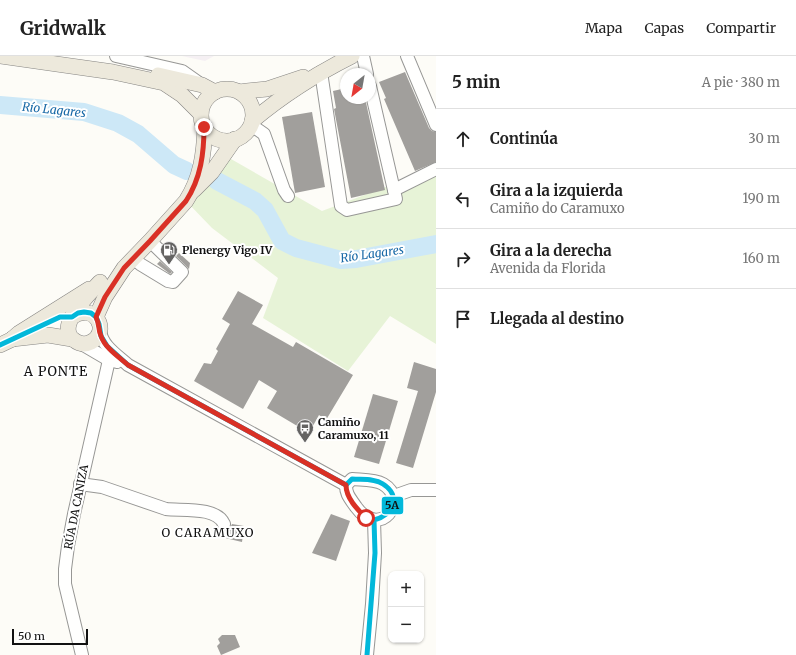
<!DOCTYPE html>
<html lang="es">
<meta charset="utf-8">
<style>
:root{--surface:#fff;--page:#f6f6f6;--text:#222;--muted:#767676;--line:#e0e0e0}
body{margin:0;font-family:Merriweather,serif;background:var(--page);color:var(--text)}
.controls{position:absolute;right:12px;bottom:12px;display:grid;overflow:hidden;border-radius:8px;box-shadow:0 1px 3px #0004}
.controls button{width:36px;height:36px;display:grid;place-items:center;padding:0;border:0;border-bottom:1px solid var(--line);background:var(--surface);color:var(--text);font:20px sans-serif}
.compass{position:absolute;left:340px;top:12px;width:36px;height:36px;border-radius:50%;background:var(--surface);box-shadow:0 1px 3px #0004;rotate:211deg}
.scale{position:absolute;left:12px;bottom:10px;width:76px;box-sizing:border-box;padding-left:4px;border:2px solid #111;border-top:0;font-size:11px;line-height:14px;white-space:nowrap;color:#111;-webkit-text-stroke:3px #fff;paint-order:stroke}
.stop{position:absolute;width:12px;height:12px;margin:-9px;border:3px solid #d93025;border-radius:50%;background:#fff}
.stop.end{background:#d93025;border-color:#fff;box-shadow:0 1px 4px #0008}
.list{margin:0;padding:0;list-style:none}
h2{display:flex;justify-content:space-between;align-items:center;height:52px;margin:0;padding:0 16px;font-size:17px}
h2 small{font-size:13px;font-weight:400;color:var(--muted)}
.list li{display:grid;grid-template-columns:26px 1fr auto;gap:12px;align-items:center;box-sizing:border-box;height:60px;padding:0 16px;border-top:1px solid var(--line)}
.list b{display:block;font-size:15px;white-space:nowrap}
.list p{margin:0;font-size:13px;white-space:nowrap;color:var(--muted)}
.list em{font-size:13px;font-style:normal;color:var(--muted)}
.icon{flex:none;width:22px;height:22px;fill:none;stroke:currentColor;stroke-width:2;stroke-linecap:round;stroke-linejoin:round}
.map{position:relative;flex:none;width:436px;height:599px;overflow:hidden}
header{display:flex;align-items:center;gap:24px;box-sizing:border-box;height:56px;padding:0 20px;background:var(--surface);border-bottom:1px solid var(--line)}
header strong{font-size:19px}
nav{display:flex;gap:22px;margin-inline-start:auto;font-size:14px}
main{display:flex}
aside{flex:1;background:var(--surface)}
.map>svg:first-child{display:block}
</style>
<header>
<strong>Gridwalk</strong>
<nav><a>Mapa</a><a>Capas</a><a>Compartir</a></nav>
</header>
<main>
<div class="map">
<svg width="436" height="599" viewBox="0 0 436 599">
<rect width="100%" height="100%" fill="#fdfcf7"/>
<polygon fill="#f5f0f3" points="182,0 214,0 205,5"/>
<polygon fill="#e7f3d7" points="231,103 322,155 436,112 436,288 390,260 348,315 263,262 278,222 212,172 186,145"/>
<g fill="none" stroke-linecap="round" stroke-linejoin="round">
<g stroke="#cde8f7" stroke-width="18">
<polyline points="0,49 84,56 118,67 138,78 174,109 187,115"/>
<polyline points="217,125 255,145 265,154 282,185 296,192 341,204 356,203 436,188"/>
</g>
</g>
<g fill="#a19f9c">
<polygon points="405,16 429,72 432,75 436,76 436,106 415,115 384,43 386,42 379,26"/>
<polygon points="346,32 346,42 365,42 385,134 351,142 334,53 336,52 333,35"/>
<polygon points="312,56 325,131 295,137 282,61"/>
<polygon points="179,197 190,207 189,213 176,200"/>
<polygon points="160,205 172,216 170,218 157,208"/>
<polygon points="238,235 263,249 252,268 293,291 296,286 353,319 326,364 319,359 309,377 267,352 277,335 259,324 243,353 194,325 204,307 211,308 218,295 216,293 230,268 222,263"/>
<polygon points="414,306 436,313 436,336 413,412 396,407 418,335 407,332"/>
<polygon points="373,338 398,345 379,408 354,401"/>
<polygon points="331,458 350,465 336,505 312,497"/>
<polygon points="232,468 244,470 242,486 225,482"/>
<polygon points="222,579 235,579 240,591 221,599 217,590 220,587 218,583"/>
</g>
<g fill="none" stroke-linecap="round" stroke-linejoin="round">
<g stroke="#979795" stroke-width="14">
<g id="minor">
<polyline points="116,0 182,15 199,27"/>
<polyline points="363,0 367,18"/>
<polyline points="407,0 436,69"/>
<polyline points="321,16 341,150 347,154 396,143 370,30"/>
<polyline points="251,69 264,78 284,134 288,140"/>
<polyline points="394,134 436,113"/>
<polyline points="133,202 140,208 168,225 173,226 182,216 150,185"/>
<path d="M100 275C102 290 117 299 128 309L346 429"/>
<polyline points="80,287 109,304 117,306"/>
<path d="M352 423C362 424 374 423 383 428 410 444 380 484 356 451 350 442 346 439 346 429Z"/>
<path d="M80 428 102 431 166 453C181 455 216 450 224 468"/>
<polyline points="394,440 411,434 436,434"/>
<polyline points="82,599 65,528 65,513 68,490 74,458 109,304"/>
<polyline points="367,599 372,548 375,497 374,464"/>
</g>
</g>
<g stroke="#858482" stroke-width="16">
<g id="major">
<polyline points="0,0 113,16 164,27 182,39 201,58"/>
<polyline points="158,19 202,29 215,36"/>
<circle cx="227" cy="59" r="26"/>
<polyline points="240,36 247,35 267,33 303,21"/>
<path d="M252 65C283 39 316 18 352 0"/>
<polyline points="194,134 212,116 235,83"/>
<path d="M72 261C95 245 111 276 91 286 85 289 79 288 74 284 54 271 90 237 100 226"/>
<path d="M96 261 105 241 124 212 150 185 186 145C201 122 204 98 205 71"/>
<polyline points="12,283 19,277 89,233"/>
<polyline points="12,283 48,279 72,283"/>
<polyline points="0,289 21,279"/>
</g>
</g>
<use href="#minor" stroke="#fffffe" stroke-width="12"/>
<use href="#major" stroke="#ede9dc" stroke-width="15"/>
<g stroke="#fff" stroke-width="8">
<path id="bus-1" d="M0 289 60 261H72L78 257 84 256 91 257 96 261 99 268 101 280 107 290 128 309 346 429 352 423C362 424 374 422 383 428 402 440 393 459 374 464L375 497 367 599"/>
</g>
<use href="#bus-1" stroke="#02b8da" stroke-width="5"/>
</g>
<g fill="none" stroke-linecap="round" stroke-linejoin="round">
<path stroke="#d93025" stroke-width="5" d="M204 71C204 97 201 122 186 145L150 185 124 212 105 241 96 261C100 269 98 274 101 280 105 292 119 301 128 309L346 429C346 442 357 453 366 462"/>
</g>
<defs>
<g id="fuel-pin" transform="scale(0.9)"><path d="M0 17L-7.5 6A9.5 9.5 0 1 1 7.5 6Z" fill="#646362" stroke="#fff"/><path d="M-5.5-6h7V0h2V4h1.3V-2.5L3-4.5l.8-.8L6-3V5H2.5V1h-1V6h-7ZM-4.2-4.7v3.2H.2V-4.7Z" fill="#fff"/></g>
<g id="bus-pin" transform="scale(0.9)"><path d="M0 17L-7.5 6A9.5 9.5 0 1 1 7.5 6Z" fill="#646362" stroke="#fff"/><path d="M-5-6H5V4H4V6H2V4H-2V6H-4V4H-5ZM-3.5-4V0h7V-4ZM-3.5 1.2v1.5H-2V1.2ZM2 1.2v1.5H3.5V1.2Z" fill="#fff"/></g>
</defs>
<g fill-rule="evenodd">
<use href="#fuel-pin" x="169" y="194"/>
<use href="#bus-pin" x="305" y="372"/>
</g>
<g text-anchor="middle" stroke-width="4" stroke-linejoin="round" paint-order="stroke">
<g font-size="11" font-weight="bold" fill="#111" stroke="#fff" text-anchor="start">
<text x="182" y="198">Plenergy Vigo IV</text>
<text x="318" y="370">Camiño<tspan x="318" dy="13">Caramuxo, 11</tspan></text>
</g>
<g font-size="11" fill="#111" stroke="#fff">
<text transform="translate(76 451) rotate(-79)" y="4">RÚA DA CANIZA</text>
</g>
<g font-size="12" font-style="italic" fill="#1768a6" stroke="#fff">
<text transform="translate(54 54) rotate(6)" y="4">Río Lagares</text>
<text transform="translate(372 198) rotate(-8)" y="4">Río Lagares</text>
</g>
<g font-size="12" letter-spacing="1" fill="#111" stroke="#fff">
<text x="208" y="481">O CARAMUXO</text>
</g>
<g font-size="13" letter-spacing="1" fill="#111" stroke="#fff">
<text x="56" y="320">A PONTE</text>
</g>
</g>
<rect stroke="#fff" stroke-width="1.5" x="381" y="440" width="23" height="19" rx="4" fill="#02b8da"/>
<g font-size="11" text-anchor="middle" font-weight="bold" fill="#111">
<text x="392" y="453">5A</text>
</g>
</svg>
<div class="controls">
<button>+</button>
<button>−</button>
</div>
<svg class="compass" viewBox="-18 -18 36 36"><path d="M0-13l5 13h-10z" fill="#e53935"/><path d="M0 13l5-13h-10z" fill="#767676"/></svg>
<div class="scale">50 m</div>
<div class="stop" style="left:366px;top:462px"></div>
<div class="stop end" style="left:204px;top:71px"></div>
</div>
<aside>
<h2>5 min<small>A pie · 380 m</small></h2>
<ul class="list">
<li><svg class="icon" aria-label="ahead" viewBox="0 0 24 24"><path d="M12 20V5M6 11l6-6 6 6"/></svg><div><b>Continúa</b></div><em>30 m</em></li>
<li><svg class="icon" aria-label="left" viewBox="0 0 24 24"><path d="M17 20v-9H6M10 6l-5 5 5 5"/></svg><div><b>Gira a la izquierda</b><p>Camiño do Caramuxo</p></div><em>190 m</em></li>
<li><svg class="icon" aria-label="right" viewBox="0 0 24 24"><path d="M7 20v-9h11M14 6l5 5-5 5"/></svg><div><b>Gira a la derecha</b><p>Avenida da Florida</p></div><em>160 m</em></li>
<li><svg class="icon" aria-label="arrive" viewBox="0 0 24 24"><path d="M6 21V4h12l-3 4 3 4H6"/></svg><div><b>Llegada al destino</b></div></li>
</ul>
</aside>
</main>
